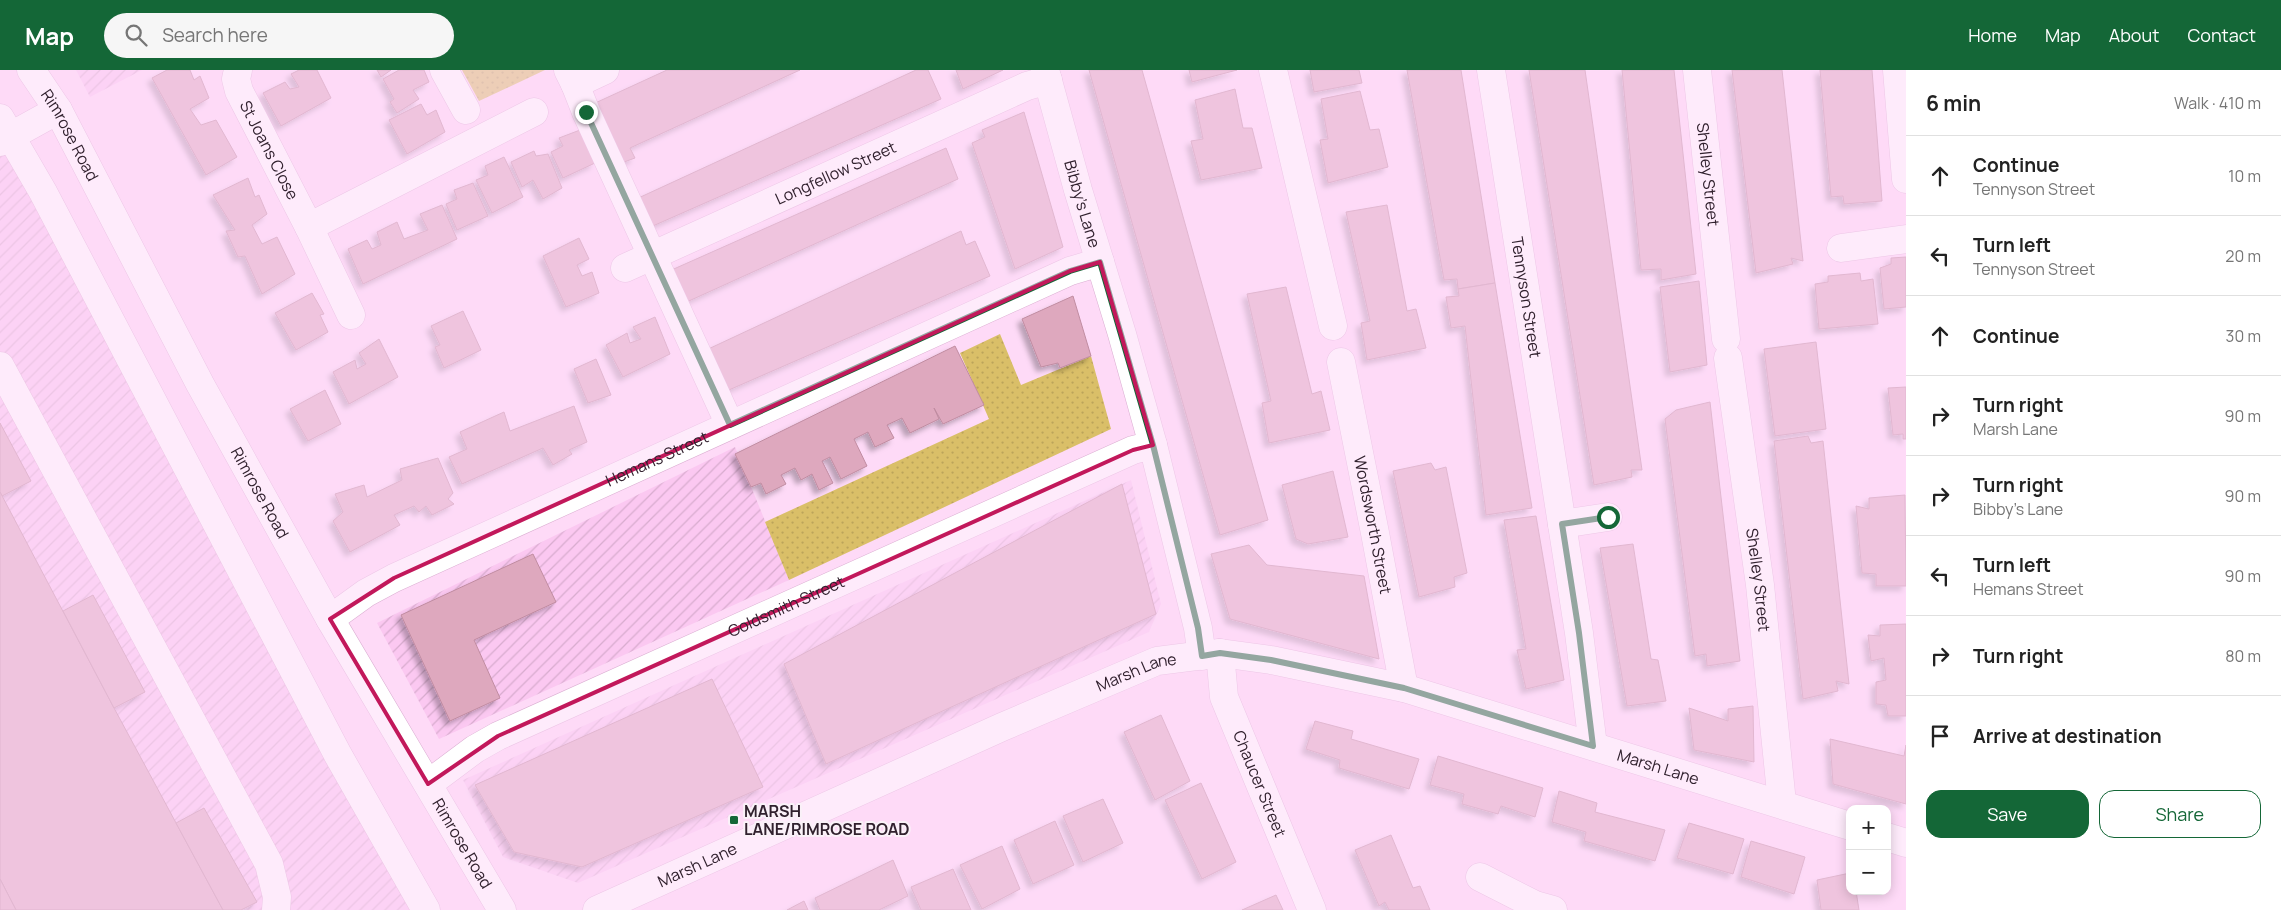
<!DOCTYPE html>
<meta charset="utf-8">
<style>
:root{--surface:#fff;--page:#f6f6f6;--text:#222;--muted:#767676;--line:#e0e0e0;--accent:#146737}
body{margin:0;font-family:Manrope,sans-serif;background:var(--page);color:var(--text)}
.controls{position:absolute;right:15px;bottom:15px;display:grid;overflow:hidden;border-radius:10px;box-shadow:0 2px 12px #0003}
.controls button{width:45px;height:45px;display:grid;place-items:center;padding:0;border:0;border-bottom:1px solid var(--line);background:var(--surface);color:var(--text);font:25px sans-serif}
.stop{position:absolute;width:15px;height:15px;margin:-11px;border:4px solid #146737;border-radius:50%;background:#fff}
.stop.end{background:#146737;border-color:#fff;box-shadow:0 1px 5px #0008}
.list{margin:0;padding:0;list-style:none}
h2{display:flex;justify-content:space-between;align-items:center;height:65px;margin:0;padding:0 20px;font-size:21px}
h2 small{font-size:16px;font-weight:400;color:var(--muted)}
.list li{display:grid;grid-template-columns:32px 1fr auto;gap:15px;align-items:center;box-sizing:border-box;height:80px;padding:0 20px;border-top:1px solid var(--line)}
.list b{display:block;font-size:19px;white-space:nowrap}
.list p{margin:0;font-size:16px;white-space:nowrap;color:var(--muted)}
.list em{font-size:16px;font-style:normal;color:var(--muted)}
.actions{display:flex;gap:10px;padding:15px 20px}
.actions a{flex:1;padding:11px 0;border:1px solid var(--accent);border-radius:15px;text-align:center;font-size:18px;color:var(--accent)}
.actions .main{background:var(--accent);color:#fff}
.icon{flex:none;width:28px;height:28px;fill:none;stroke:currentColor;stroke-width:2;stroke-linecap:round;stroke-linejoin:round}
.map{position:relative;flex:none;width:1906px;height:840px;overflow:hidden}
header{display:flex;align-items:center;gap:30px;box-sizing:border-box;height:70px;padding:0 25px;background:var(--accent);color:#fff}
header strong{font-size:24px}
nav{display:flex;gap:28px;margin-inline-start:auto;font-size:18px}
.search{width:350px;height:45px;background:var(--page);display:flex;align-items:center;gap:12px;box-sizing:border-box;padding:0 18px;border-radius:28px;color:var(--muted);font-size:19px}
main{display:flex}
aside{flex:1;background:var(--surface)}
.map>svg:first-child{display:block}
</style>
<header>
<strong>Map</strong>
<div class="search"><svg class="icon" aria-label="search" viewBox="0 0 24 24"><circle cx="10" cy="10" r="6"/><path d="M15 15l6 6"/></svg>Search here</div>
<nav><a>Home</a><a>Map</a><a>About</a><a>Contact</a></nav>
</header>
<main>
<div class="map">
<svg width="1906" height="840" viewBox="0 0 1906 840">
<defs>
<pattern id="industrial-furrows" width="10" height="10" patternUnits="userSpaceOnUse" patternTransform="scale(1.25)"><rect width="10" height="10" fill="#fbc8f1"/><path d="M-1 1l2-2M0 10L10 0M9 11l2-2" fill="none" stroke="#d8accf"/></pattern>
<pattern id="grass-dots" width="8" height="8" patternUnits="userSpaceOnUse" patternTransform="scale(1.25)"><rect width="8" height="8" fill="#dabf68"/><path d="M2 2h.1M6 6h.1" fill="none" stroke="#bca45a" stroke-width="1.8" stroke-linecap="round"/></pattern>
<filter id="shadow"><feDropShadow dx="-4.5" dy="4.5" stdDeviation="2.5" flood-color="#0004"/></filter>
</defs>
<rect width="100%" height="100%" fill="#fedaf7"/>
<g fill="url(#industrial-furrows)">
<polygon points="76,0 142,0 90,27"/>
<polygon points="0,48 426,840 0,840"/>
<polygon points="735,377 789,510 439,669 377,553"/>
<polygon points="1131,410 1161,534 1149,562 578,813 503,787 463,710"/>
</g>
<g fill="url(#grass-dots)">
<polygon points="462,0 545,0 479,31"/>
<polygon points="1000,264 1021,315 1091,286 1111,359 789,510 765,452 989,349 960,283"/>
</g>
<g fill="#dea8be" stroke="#c08ca1" filter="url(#shadow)">
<polygon points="167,0 190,0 194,10 200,6 209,28 190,39 201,55 216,50 237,87 206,105 152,8"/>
<polygon points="299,0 317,0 331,28 281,56 263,23 285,12 290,19 299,17 291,4"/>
<polygon points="377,0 391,0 381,7"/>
<polygon points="399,0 424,0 429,12 413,20 419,29 397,43 390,32 394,29 383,9"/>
<polygon points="667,0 800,0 630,78 635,88 624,92 593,34"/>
<polygon points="916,0 928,0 941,29 646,159 634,130"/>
<polygon points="956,0 1003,0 963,19"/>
<polygon points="1089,0 1142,0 1268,450 1220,465"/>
<polygon points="1189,0 1237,0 1192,12"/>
<polygon points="1310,0 1359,0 1362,13 1314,22"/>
<polygon points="1407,0 1461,0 1495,213 1458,219 1457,209 1444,210"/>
<polygon points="1529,0 1585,0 1642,400 1631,400 1632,407 1594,415"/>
<polygon points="1622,0 1674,0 1696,204 1661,210 1661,199 1641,200"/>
<polygon points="1732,0 1782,0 1803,191 1791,188 1793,194 1756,203"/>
<polygon points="1820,0 1872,0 1882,131 1844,134 1843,126 1831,127"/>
<polygon points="1235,19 1243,58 1252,58 1262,98 1201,110 1191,71 1203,69 1195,30"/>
<polygon points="1360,21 1370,60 1379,59 1388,97 1328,113 1320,70 1328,69 1321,29"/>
<polygon points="421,34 427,45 436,40 445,62 407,84 389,50"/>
<polygon points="1024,42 1063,177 1015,199 972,73 985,67 982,60"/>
<polygon points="580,60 595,93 563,108 551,82 563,76 559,68"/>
<polygon points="946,78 958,109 680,235 667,202"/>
<polygon points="534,81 536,86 548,84 562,118 543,129 533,110 522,117 511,92"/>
<polygon points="504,87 523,127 492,143 476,110 488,105 485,96"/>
<polygon points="248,108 255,127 259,125 267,144 252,155 262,174 277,167 295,204 262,224 245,186 238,187 226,161 235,160 213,125"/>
<polygon points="473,113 488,146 457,160 446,134 457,129 454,120"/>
<polygon points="442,135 457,169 363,214 348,179 367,170 372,179 381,175 377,162 397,152 404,169 428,160 420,144"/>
<polygon points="1387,135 1407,241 1416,239 1426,278 1367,290 1361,253 1370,251 1346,142"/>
<polygon points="961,161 966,175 975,171 990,206 722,323 704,281"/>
<polygon points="579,168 589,189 577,195 582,206 592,202 599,223 566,237 543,186"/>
<polygon points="1906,187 1906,237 1884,239 1880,198 1891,194 1891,188"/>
<polygon points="1860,203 1861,211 1873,209 1878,254 1819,259 1815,214 1828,212 1828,206"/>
<polygon points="1699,211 1707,295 1670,302 1660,217"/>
<polygon points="1495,213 1532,438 1486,445 1465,256 1451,258 1446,227 1459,226 1458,219"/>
<polygon points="1286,217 1312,324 1321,321 1330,360 1269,373 1262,333 1271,331 1247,224"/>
<polygon points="312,223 324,244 320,245 328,262 296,280 275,243"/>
<polygon points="1073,226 1091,286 1060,298 1058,293 1041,297 1022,249"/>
<polygon points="463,241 481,280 444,298 435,277 440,275 431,256"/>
<polygon points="655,247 670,284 623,307 606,275 627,263 630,273 641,269 633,257"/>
<polygon points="379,269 398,307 349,334 333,302 355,290 357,299 366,294 359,283"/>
<polygon points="1816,272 1826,359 1775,366 1764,279"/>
<polygon points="955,276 984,335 943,354 934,338 939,349 910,363 902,348 887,355 894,368 875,377 868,362 854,369 867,396 841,409 830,387 822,391 833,413 819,420 812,404 801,410 795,398 781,405 786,414 766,424 761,413 751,417 735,384"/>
<polygon points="596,289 611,325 588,333 574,299"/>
<polygon points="1906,317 1906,369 1903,369 1903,364 1893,365 1888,318"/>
<polygon points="325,320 341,354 308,371 290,339"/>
<polygon points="1710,332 1740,591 1707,596 1706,584 1695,586 1665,349 1676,340"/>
<polygon points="574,336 587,372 569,380 572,384 553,395 543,378 462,414 449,387 467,379 460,362 504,342 510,361"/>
<polygon points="0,353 31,411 2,426 0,422"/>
<polygon points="1808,366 1811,373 1823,371 1849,614 1836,611 1838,621 1803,629 1774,371"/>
<polygon points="438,388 453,423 448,429 454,434 432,445 426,436 419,442 414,436 394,445 400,455 350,482 333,451 343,442 335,424 364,415 367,427 402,410 400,399"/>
<polygon points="1431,393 1435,400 1446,397 1467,503 1454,507 1455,517 1419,527 1393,401"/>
<polygon points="1333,401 1348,467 1308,474 1296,469 1282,415"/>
<polygon points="1122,414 1156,544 826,694 784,594"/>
<polygon points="0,422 114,638 223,840 16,840 0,809"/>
<polygon points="1905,425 1906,516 1876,516 1876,504 1862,503 1856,436 1869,439 1869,428"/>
<polygon points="1536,446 1564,610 1526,619 1517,580 1526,579 1504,450"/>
<polygon points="1633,474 1651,589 1658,590 1666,631 1627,636 1600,478"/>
<polygon points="1249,475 1267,495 1364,506 1379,589 1230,549 1211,484"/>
<polygon points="533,484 556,532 474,570 500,628 450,651 401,545"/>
<polygon points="93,525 145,622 114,638 63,541"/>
<polygon points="1906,554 1906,646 1888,646 1886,635 1876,634 1876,612 1886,610 1884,588 1871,591 1868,565 1880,566 1880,555"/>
<polygon points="712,609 763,717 582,797 514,782 475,715"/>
<polygon points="1753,636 1754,692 1694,680 1689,638 1728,651 1728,639"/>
<polygon points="1161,645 1190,711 1155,730 1124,662"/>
<polygon points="1315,651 1353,661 1351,669 1419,689 1409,719 1339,698 1340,690 1306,679"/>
<polygon points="1830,669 1904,686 1906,675 1906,734 1833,714"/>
<polygon points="1438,686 1543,718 1535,747 1501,736 1498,744 1462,734 1464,724 1430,715"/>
<polygon points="1201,713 1236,792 1202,809 1165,730"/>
<polygon points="1559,721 1597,733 1595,742 1665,760 1655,791 1584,771 1586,762 1552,752"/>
<polygon points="1103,729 1123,773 1083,792 1063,746"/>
<polygon points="204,738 257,832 241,840 223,840 176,753"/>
<polygon points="1055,751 1074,795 1033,814 1014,770"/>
<polygon points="1689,753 1744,769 1733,804 1677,788"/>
<polygon points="1391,765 1413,818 1420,816 1430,840 1389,840 1385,832 1379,836 1355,780"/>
<polygon points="1751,771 1805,787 1794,824 1741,807"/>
<polygon points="1002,776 1020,819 982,839 960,795"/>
<polygon points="893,790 908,826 879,840 820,840 815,828"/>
<polygon points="953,799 971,840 921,840 911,817"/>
<polygon points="1850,803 1850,821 1856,821 1859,840 1821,840 1817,810"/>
<polygon points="0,809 16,840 0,840"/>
<polygon points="1276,825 1283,840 1242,840"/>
<polygon points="804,831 808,840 787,840"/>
</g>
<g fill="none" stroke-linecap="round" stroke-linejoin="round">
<g stroke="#dbafd2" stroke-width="29">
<g id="minor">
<path id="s1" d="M238 0 236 9 239 21 309 157 351 245"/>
<polyline points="444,0 466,40"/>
<polyline points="568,0 575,14 605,0"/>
<path id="s2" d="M1045 0 1078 120 1122 264 1153 375 1198 558 1202 586"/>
<polyline points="1273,0 1333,256"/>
<path id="s3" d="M1491 0 1579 563 1593 676"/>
<path id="s4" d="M1697 0 1726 269"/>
<polyline points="1897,0 1906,109"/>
<polyline points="575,14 586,42 730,355"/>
<polyline points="0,72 58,40"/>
<polyline points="309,157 534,42"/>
<polyline points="1841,178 1906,169"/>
<path id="s5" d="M625 198 1027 16 1048 10"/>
<path id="s6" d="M1728 288 1760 515 1782 733"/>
<path id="s7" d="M1341 292 1375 463 1404 618"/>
<polyline points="0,296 269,794 277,827 276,840"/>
<polyline points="1562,454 1608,447"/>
<path id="s8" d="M330 549 366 523 394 508 1070 201 1100 192"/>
<path id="s9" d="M1220 583 1224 627 1312 840"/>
<path id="s10" d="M428 714 475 679 498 666 1133 380 1153 375"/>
<polyline points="1480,807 1535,835 1553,840"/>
</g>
</g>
<g stroke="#dbafd2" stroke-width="29">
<g id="major">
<polyline points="1887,767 1906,773"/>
<path id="s11" d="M597 840 1002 657 1157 591 1220 583 1271 590 1404 618 1850 756"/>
</g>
</g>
<g stroke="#dbafd2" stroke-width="29">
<g id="highway">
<path id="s12" d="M31 0 58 40 200 314 330 549 502 840"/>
<polyline points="0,48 43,122 338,685 426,840"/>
</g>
</g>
<use href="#minor" stroke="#fff" stroke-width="28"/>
<use href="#major" stroke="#fff" stroke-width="28"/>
<use href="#highway" stroke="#fff" stroke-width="28"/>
</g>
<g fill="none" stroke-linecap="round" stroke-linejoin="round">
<polyline stroke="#146737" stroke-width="6" points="586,42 730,355 1070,201 1100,192 1153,375 1198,558 1202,586 1220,583 1271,590 1404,618 1593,676 1579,563 1562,454 1608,447"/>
</g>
<path d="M0 0H1906V840H0ZM1100 192 1153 375 1133 380 498 666 428 714 330 549 394 508 1070 201Z" fill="#fedaf7" fill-opacity=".55" fill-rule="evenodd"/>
<path fill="none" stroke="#c2185b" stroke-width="4" stroke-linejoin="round" d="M1100 192 1153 375 1133 380 498 666 428 714 330 549 394 508 1070 201Z"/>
<rect fill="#146737" stroke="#faf1f8" stroke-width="2" x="729" y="745" width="10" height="10" rx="2.5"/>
<g text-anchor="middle" stroke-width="4" stroke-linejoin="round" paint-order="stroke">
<g font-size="16" fill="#31212e" stroke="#faf1f8">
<text dy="6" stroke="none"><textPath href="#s12" startOffset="76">Rimrose Road</textPath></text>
<text dy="6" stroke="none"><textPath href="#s1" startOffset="88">St Joans Close</textPath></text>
<text dy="6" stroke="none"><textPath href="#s5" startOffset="231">Longfellow Street</textPath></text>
<text dy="6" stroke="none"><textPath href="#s4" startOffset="105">Shelley Street</textPath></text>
<text dy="6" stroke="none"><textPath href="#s2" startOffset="139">Bibby's Lane</textPath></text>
<text dy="6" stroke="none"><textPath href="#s3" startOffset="230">Tennyson Street</textPath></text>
<text dy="6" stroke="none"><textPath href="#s8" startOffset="365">Hemans Street</textPath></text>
<text dy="6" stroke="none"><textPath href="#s12" startOffset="481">Rimrose Road</textPath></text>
<text dy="6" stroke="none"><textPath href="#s7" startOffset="166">Wordsworth Street</textPath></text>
<text dy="6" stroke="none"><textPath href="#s6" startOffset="224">Shelley Street</textPath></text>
<text dy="6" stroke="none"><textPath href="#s10" startOffset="401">Goldsmith Street</textPath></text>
<text dy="6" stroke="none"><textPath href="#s11" startOffset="590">Marsh Lane</textPath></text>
<text dy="6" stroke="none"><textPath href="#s11" startOffset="1130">Marsh Lane</textPath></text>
<text dy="6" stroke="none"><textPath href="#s9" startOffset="138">Chaucer Street</textPath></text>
<text dy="6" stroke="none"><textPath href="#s12" startOffset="886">Rimrose Road</textPath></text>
<text dy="6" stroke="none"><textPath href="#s11" startOffset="110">Marsh Lane</textPath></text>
</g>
<g font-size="16" font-weight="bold" fill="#31212e" stroke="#faf1f8" text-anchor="start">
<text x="744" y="747">MARSH<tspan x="744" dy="18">LANE/RIMROSE ROAD</tspan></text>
</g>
</g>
</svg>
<div class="controls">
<button>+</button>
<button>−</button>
</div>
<div class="stop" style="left:1608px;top:447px"></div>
<div class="stop end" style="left:586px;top:42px"></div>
</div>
<aside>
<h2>6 min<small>Walk · 410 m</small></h2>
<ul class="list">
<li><svg class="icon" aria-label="ahead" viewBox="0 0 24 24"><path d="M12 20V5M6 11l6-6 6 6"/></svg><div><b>Continue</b><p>Tennyson Street</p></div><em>10 m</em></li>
<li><svg class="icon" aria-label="left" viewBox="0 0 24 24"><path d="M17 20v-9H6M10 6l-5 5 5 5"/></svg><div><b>Turn left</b><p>Tennyson Street</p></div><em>20 m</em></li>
<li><svg class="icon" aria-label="ahead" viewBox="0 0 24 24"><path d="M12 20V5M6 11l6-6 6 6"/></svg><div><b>Continue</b></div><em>30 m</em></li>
<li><svg class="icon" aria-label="right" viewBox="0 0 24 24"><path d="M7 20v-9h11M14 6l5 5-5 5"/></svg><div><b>Turn right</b><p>Marsh Lane</p></div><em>90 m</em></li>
<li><svg class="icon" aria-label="right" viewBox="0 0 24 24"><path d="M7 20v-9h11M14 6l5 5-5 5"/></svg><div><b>Turn right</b><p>Bibby's Lane</p></div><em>90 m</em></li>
<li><svg class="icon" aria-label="left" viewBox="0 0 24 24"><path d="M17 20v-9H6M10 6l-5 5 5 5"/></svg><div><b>Turn left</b><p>Hemans Street</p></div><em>90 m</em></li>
<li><svg class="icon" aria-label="right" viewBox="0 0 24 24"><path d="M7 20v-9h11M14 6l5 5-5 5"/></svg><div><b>Turn right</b></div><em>80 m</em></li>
<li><svg class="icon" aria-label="arrive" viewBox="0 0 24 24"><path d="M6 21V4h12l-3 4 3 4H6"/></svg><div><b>Arrive at destination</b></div></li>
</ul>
<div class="actions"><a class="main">Save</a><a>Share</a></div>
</aside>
</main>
